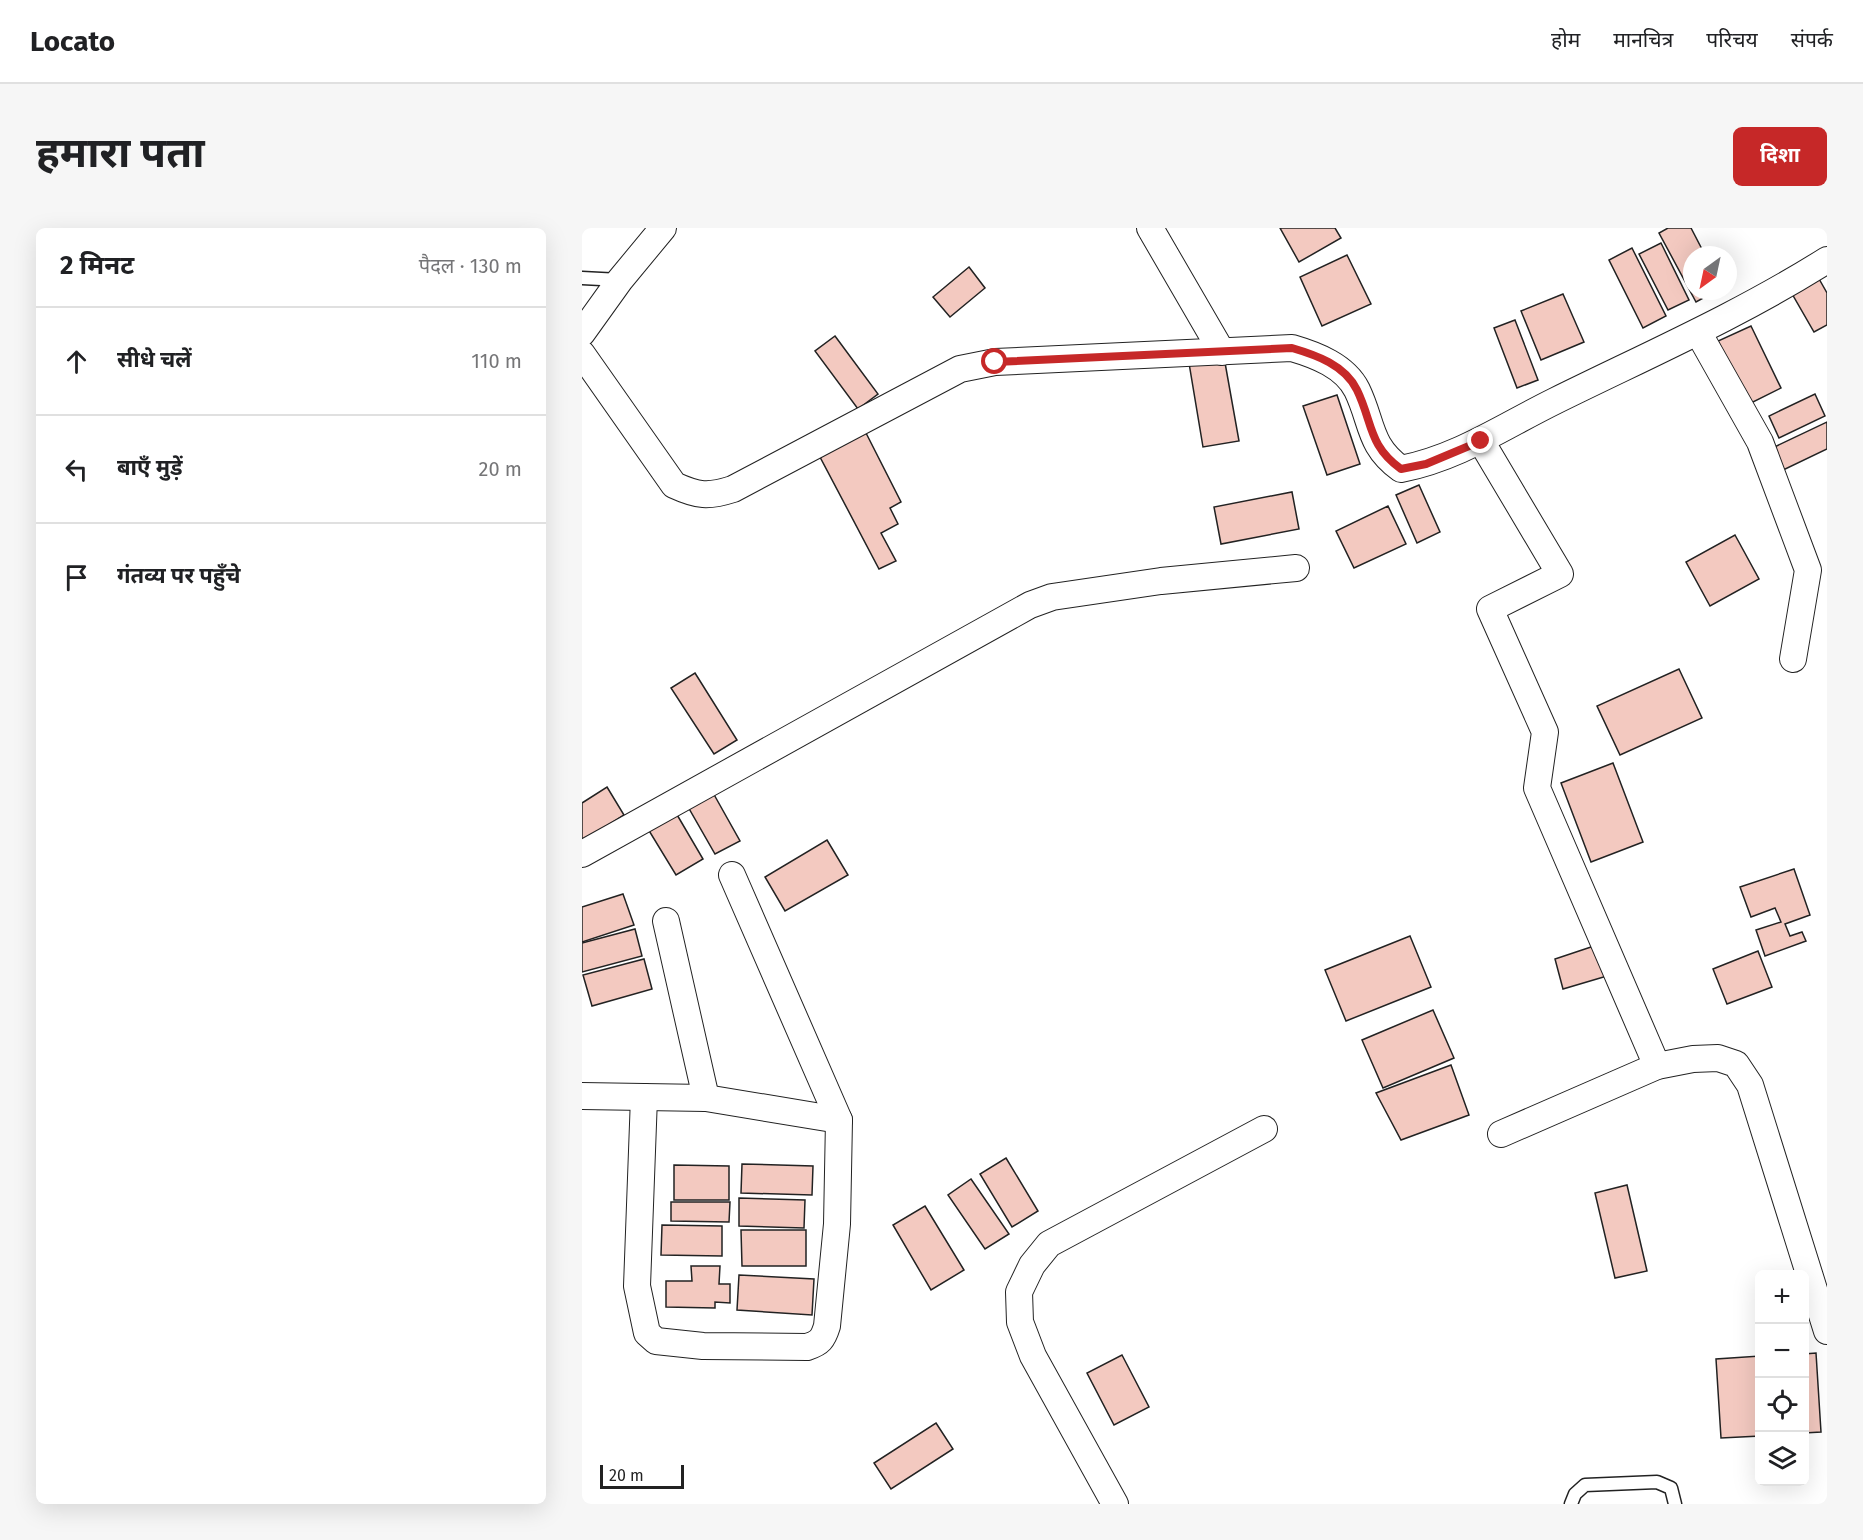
<!DOCTYPE html>
<html lang="hi">
<meta charset="utf-8">
<style>
:root{--surface:#fff;--page:#f6f6f6;--text:#202124;--muted:#757577;--line:#e0e0e0;--accent:#c62828}
body{margin:0;font-family:"Fira Sans","Noto Sans Devanagari",sans-serif;background:var(--page);color:var(--text)}
.controls{position:absolute;right:18px;bottom:18px;display:grid;overflow:hidden;border-radius:9px;box-shadow:0 6px 24px #0002}
.controls button{width:54px;height:54px;display:grid;place-items:center;padding:0;border:0;border-bottom:2px solid var(--line);background:var(--surface);color:var(--text);font:30px sans-serif}
.compass{position:absolute;left:1101px;top:18px;width:54px;height:54px;border-radius:50%;background:var(--surface);box-shadow:0 6px 24px #0002;rotate:213deg}
.scale{position:absolute;left:18px;bottom:15px;width:84px;box-sizing:border-box;padding-left:6px;border:3px solid #222;border-top:0;font-size:16px;line-height:21px;white-space:nowrap;color:#222;-webkit-text-stroke:4px #fff;paint-order:stroke}
.stop{position:absolute;width:18px;height:18px;margin:-14px;border:4px solid #c62828;border-radius:50%;background:#fff}
.stop.end{background:#c62828;border-color:#fff;box-shadow:0 2px 6px #0008}
.list{margin:0;padding:0;list-style:none}
h2{display:flex;justify-content:space-between;align-items:center;height:78px;margin:0;padding:0 24px;font-size:26px}
h2 small{font-size:20px;font-weight:400;color:var(--muted)}
.list li{display:grid;grid-template-columns:39px 1fr auto;gap:18px;align-items:center;box-sizing:border-box;height:108px;padding:0 24px;border-top:2px solid var(--line)}
.list b{display:block;font-size:22px;white-space:nowrap}
.list em{font-size:20px;font-style:normal;color:var(--muted)}
.icon{flex:none;width:33px;height:33px;fill:none;stroke:currentColor;stroke-width:2;stroke-linecap:round;stroke-linejoin:round}
.map{position:relative;flex:none;width:1245px;height:1276px;overflow:hidden;border-radius:9px}
header{display:flex;align-items:center;gap:36px;box-sizing:border-box;height:84px;padding:0 30px;background:var(--surface);border-bottom:2px solid var(--line)}
header strong{font-size:28px}
nav{display:flex;gap:33px;margin-inline-start:auto;font-size:21px}
.intro{display:flex;align-items:center;justify-content:space-between;box-sizing:border-box;height:144px;padding:0 36px}
h1{margin:0;font-size:42px}
.button{padding:15px 27px;border-radius:9px;background:var(--accent);color:#fff;font-size:21px;font-weight:700}
main{display:flex;gap:36px;padding:0 36px}
aside{flex:1;background:var(--surface);border-radius:9px;box-shadow:0 6px 24px #0002}
.map>svg:first-child{display:block}
</style>
<header>
<strong>Locato</strong>
<nav><a>होम</a><a>मानचित्र</a><a>परिचय</a><a>संपर्क</a></nav>
</header>
<div class="intro"><h1>हमारा पता</h1><a class="button">दिशा</a></div>
<main>
<aside>
<h2>2 मिनट<small>पैदल · 130 m</small></h2>
<ul class="list">
<li><svg class="icon" aria-label="ahead" viewBox="0 0 24 24"><path d="M12 20V5M6 11l6-6 6 6"/></svg><div><b>सीधे चलें</b></div><em>110 m</em></li>
<li><svg class="icon" aria-label="left" viewBox="0 0 24 24"><path d="M17 20v-9H6M10 6l-5 5 5 5"/></svg><div><b>बाएँ मुड़ें</b></div><em>20 m</em></li>
<li><svg class="icon" aria-label="arrive" viewBox="0 0 24 24"><path d="M6 21V4h12l-3 4 3 4H6"/></svg><div><b>गंतव्य पर पहुँचे</b></div></li>
</ul>
</aside>
<div class="map">
<svg width="1245" height="1276" viewBox="0 0 1245 1276">
<rect width="100%" height="100%" fill="#fff"/>
<g fill="#f3c9c0" stroke="#222" stroke-width="1.5">
<polygon points="698,0 753,0 759,10 717,34"/>
<polygon points="1086,0 1109,0 1123,27 1110,27 1110,63 1134,63 1114,74 1077,5"/>
<polygon points="1079,15 1107,72 1086,82 1057,26"/>
<polygon points="1050,20 1084,88 1061,100 1027,32"/>
<polygon points="765,27 789,76 740,98 718,49"/>
<polygon points="387,39 403,60 368,89 351,69"/>
<polygon points="1232,42 1245,65 1245,97 1232,104 1205,57"/>
<polygon points="981,66 1002,114 959,132 939,83"/>
<polygon points="933,92 956,152 935,160 912,100"/>
<polygon points="1169,98 1199,160 1167,176 1136,113"/>
<polygon points="253,108 296,166 276,181 233,123"/>
<polygon points="642,129 657,213 621,219 607,135"/>
<polygon points="1233,166 1243,188 1197,210 1187,188"/>
<polygon points="755,167 778,236 745,247 721,178"/>
<polygon points="1245,194 1245,221 1197,244 1186,222"/>
<polygon points="284,205 319,274 308,280 316,296 299,305 314,333 297,341 238,229"/>
<polygon points="837,257 858,304 835,315 814,267"/>
<polygon points="710,264 717,301 639,316 632,279"/>
<polygon points="806,278 824,316 772,340 754,303"/>
<polygon points="1153,307 1177,351 1128,378 1104,334"/>
<polygon points="1097,441 1120,490 1038,527 1015,478"/>
<polygon points="113,445 155,512 132,526 89,460"/>
<polygon points="1031,535 1061,614 1009,634 979,555"/>
<polygon points="25,559 42,587 0,614 0,575"/>
<polygon points="130,563 158,613 133,626 105,577"/>
<polygon points="94,585 121,631 94,647 66,601"/>
<polygon points="245,612 266,647 203,683 183,649"/>
<polygon points="1212,641 1228,687 1203,696 1208,708 1220,704 1224,713 1183,728 1174,702 1199,694 1193,680 1169,689 1158,659"/>
<polygon points="41,666 52,697 0,714 0,679"/>
<polygon points="53,701 60,728 0,744 0,715"/>
<polygon points="828,708 849,759 764,793 743,742"/>
<polygon points="1015,717 1025,748 981,761 973,731"/>
<polygon points="1176,723 1190,759 1145,776 1131,741"/>
<polygon points="62,731 70,761 10,778 1,747"/>
<polygon points="851,782 872,830 801,860 780,812"/>
<polygon points="869,837 887,887 819,912 794,865"/>
<polygon points="424,930 456,983 430,999 398,946"/>
<polygon points="160,936 231,938 230,967 159,965"/>
<polygon points="92,937 147,938 147,972 92,972"/>
<polygon points="389,951 427,1006 403,1021 366,967"/>
<polygon points="1045,957 1065,1043 1033,1050 1013,965"/>
<polygon points="157,970 223,972 222,1000 157,998"/>
<polygon points="89,974 148,974 147,994 89,993"/>
<polygon points="343,978 382,1042 349,1062 311,997"/>
<polygon points="80,997 140,998 140,1028 79,1027"/>
<polygon points="159,1002 224,1002 224,1038 160,1038"/>
<polygon points="109,1038 138,1038 137,1056 148,1056 148,1075 133,1074 133,1080 84,1079 84,1053 110,1053"/>
<polygon points="157,1047 232,1051 230,1087 155,1082"/>
<polygon points="1234,1125 1239,1204 1222,1205 1222,1126"/>
<polygon points="540,1127 567,1179 532,1197 505,1145"/>
<polygon points="1178,1128 1178,1208 1139,1210 1134,1131"/>
<polygon points="354,1195 371,1221 309,1261 292,1235"/>
</g>
<g fill="none" stroke-linecap="round" stroke-linejoin="round">
<g stroke="#222" stroke-width="15">
<g id="lane">
<polyline points="0,50 38,52"/>
<polyline points="989,1276 993,1266 1003,1257 1075,1254 1089,1260 1093,1276"/>
</g>
</g>
<g stroke="#222" stroke-width="28">
<g id="street">
<polyline points="568,0 640,124"/>
<polyline points="1116,104 1178,214 1226,342 1211,431"/>
<polyline points="0,105 38,52 81,0"/>
<path d="M0 126 92 257C116 268 126 269 151 261L378 141 413 134 710 120C734 127 763 138 775 162 791 195 786 217 819 241 876 230 922 198 973 173 1064 128 1158 87 1245 32"/>
<polyline points="899,213 978,346 908,381 963,504 955,560 1075,838"/>
<polyline points="0,626 448,377 470,369 579,353 714,340"/>
<polyline points="84,693 124,870"/>
<polyline points="0,868 124,870 257,892"/>
<path d="M62 869 55 1058 65 1105 74 1113 121 1118 225 1119C238 1115 241 1111 245 1098L255 996 257 892 150 647"/>
<polyline points="919,906 1075,838 1111,831 1136,830 1154,836 1168,857 1245,1103"/>
<polyline points="533,1276 451,1128 438,1094 437,1064 450,1037 467,1016 682,901"/>
</g>
</g>
<use href="#lane" stroke="#fff" stroke-width="12"/>
<use href="#street" stroke="#fff" stroke-width="26"/>
</g>
<g fill="none" stroke-linecap="round" stroke-linejoin="round">
<path stroke="#c62828" stroke-width="8" d="M413 134 710 120C734 127 763 137 775 162 791 195 786 217 819 241L844 236 899 213"/>
</g>
</svg>
<div class="controls">
<button>+</button>
<button>−</button>
<button><svg class="icon" aria-label="locate" viewBox="0 0 24 24"><circle cx="12" cy="12" r="6"/><path d="M12 2v4M12 18v4M2 12h4M18 12h4"/></svg></button>
<button><svg class="icon" aria-label="layers" viewBox="0 0 24 24"><path d="M12 4l9 5-9 5-9-5zM3 14l9 5 9-5"/></svg></button>
</div>
<svg class="compass" viewBox="-18 -18 36 36"><path d="M0-13l5 13h-10z" fill="#e53935"/><path d="M0 13l5-13h-10z" fill="#757577"/></svg>
<div class="scale">20 m</div>
<div class="stop" style="left:413px;top:134px"></div>
<div class="stop end" style="left:899px;top:213px"></div>
</div>
</main>
